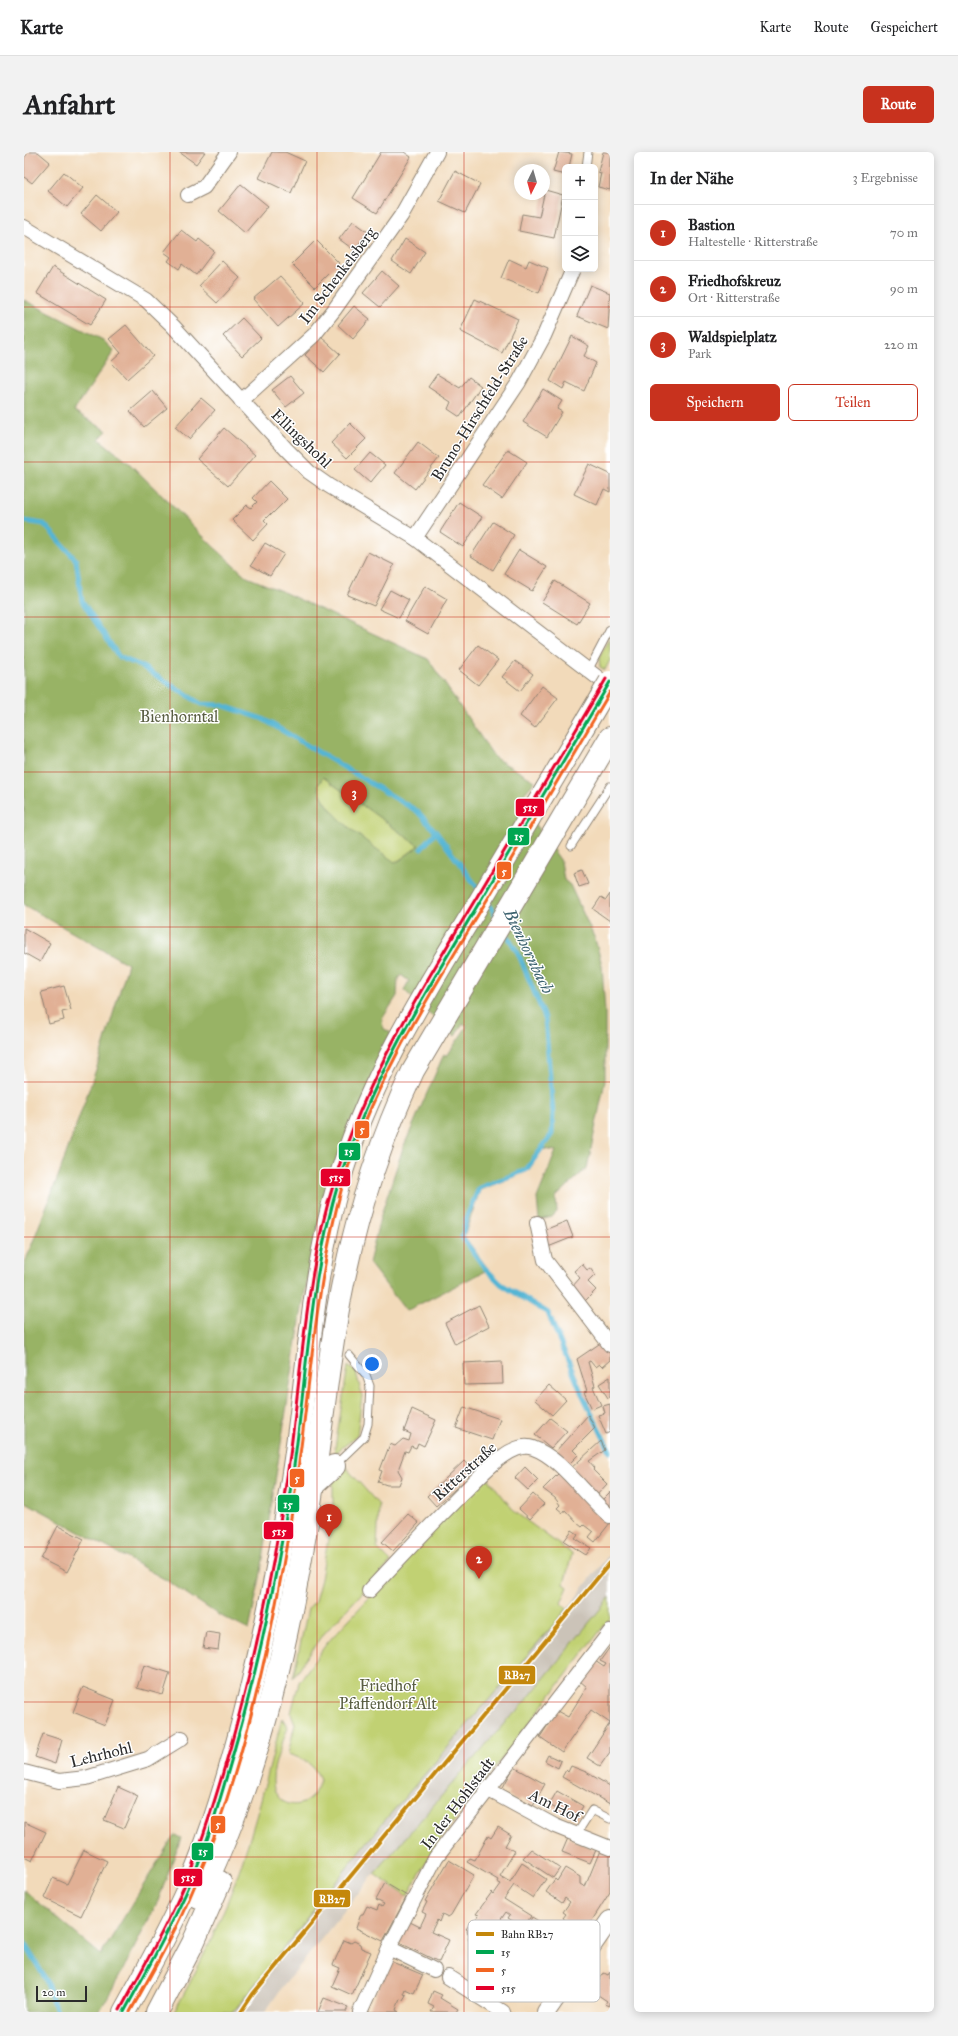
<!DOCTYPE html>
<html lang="de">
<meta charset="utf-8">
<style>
:root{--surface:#fff;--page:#f2f2f2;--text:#202124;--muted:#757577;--line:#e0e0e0;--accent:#c8321e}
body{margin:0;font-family:"IM FELL Great Primer",serif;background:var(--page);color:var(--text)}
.controls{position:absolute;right:12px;top:12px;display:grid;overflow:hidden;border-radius:6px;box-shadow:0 2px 10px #0003}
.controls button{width:36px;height:36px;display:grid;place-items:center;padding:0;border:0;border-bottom:1px solid var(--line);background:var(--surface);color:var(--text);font:20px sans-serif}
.compass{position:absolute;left:490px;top:12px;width:36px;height:36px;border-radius:50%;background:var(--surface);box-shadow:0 2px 10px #0003;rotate:185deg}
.scale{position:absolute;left:12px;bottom:10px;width:51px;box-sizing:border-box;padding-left:4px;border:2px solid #2b2b2b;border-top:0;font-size:11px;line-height:14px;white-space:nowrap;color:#2b2b2b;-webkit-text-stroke:3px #fff;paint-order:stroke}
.you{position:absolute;left:348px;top:1212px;width:14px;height:14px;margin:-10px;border:3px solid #fff;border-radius:50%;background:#1a73e8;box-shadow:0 0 0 6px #1a73e833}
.badge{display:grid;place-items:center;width:26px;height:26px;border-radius:50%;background:var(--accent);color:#fff;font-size:13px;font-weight:700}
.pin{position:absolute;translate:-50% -33px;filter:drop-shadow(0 1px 2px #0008)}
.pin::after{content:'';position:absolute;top:21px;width:14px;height:12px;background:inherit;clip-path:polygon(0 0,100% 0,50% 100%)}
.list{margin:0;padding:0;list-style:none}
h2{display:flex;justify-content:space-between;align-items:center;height:52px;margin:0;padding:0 16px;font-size:17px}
h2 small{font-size:13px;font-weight:400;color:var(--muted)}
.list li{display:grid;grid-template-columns:26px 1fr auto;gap:12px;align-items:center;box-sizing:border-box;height:56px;padding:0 16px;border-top:1px solid var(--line)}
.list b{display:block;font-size:15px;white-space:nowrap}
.list p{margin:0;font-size:13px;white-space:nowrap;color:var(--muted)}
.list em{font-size:13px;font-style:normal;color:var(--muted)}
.actions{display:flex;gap:8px;padding:12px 16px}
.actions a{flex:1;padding:9px 0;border:1px solid var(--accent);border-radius:6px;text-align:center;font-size:14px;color:var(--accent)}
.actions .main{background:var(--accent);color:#fff}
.icon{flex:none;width:22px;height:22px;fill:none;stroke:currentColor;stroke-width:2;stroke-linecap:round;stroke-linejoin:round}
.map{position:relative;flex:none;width:586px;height:1860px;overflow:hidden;border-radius:6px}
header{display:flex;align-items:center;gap:24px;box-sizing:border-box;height:56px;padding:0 20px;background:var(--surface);border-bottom:1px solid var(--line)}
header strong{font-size:19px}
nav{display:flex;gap:22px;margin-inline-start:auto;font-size:14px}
.intro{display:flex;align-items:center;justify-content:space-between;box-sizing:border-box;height:96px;padding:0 24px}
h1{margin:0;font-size:28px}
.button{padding:10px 18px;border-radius:6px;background:var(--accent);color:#fff;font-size:14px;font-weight:700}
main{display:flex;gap:24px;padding:0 24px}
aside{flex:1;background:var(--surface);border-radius:6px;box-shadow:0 2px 10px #0003}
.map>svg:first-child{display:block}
</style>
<header>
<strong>Karte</strong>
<nav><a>Karte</a><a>Route</a><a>Gespeichert</a></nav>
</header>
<div class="intro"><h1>Anfahrt</h1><a class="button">Route</a></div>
<main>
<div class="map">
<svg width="586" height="1860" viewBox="0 0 586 1860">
<rect width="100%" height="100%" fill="#fff"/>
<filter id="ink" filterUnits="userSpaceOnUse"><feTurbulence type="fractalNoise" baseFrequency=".025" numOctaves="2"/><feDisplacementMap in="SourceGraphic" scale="8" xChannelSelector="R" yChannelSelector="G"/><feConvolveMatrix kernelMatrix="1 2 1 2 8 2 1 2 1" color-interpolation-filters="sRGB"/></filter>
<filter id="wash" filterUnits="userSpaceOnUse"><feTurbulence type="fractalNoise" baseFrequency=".012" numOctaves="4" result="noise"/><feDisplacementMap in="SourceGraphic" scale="16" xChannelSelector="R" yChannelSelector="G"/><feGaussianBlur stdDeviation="0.9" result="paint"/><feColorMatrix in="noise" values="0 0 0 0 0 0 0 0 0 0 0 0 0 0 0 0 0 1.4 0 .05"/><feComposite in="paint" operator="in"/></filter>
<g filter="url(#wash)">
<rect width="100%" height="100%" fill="#f2daba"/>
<polygon fill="#cbc3b8" points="586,1401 586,1445 495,1557 484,1567 350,1722 257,1837 241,1860 209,1860 356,1674 543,1457"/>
<g fill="#c1d173" stroke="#767e4f">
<polygon points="586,484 586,508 581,518 576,515 575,506"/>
<path d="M299 625 395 694 371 711C348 693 300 663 294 633Z"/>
<polygon points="324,1214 332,1220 338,1244 333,1284 310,1302"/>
<polygon points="319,1312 355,1353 353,1396 367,1410 296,1486 269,1526 284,1457 291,1449 297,1427 309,1358 309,1328"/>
<path d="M463 1325 491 1360 548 1402 540 1432 544 1435 537 1451 543 1457 356 1674 209 1860H150C173 1819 193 1777 210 1733 230 1679 244 1622 258 1566L264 1575C259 1591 249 1611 249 1628 248 1658 288 1664 296 1627 289 1611 280 1607 264 1602L271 1572 267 1561 275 1530 303 1491 424 1361Z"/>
<polygon points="586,1445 586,1466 414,1690 383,1744 350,1722 484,1567 495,1557"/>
</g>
<g fill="#98b365" stroke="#626f48" fill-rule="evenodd">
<path d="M0 148 79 188 90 199 50 259 83 279 75 287 106 312 190 395 223 425 257 439 404 507 471 606 511 629 494 649 537 709 540 728 546 733 571 787 578 813 581 861V929L563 1016 532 1045 533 1060 528 1065 515 1068 513 1046 532 999 519 997 504 1019 456 1038 440 1084 462 1114 461 1119 382 1159 345 1111 356 1066 379 996 420 902 423 904 443 874 439 871 431 884 380 838 385 829 377 823 374 827 373 844 358 867 359 876 367 881 294 1072 279 1150 236 1426 225 1478 193 1462 142 1428 0 1349V1113L35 1022 74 912 104 812 0 753ZM299 625 395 694 372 711C348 693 300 663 294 633Z"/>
<polygon points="150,1683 157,1686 134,1749 98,1820 75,1860 0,1860 0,1738 77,1803"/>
</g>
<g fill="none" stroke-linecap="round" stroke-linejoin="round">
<g stroke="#55b5d4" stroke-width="5">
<polyline points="0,369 20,372 52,408 58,449 95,505 117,514 177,552 197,553 239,567 393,659 412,680 456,739"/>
<polyline points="397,697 412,680"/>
<polyline points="463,749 473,765"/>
<polyline points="480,778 494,801 521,866 529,961 528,982 502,1018 455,1036 443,1064 438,1085 460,1115 477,1132 524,1161 558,1242 586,1299"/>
<polyline points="0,1790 22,1828 32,1860"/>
</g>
</g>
<g id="blocks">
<g fill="#e1b095">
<polygon points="5,0 14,0 26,10 8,31 0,25 0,6"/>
<polygon points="155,0 181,0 172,12"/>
<polygon points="248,0 261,0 281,9 267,41 235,26"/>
<polygon points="357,0 380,0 387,5 353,61 329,46"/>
<polygon points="535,0 548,2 545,15 541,15 541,23 529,20"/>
<polygon points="579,0 586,0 586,38 574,35 577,21 574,20"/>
<polygon points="431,19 456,32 441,61 415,49"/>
<polygon points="40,20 59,36 43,55 24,39"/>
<polygon points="217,32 244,54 221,81 195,59"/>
<polygon points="521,38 539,43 530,86 495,79 498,62 515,65"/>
<polygon points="73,43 93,60 77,79 57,62"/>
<polygon points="329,69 344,80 330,98 315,87"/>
<polygon points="157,78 173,90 175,87 190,99 172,123 158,112 155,117 144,109 147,105 140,100"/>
<polygon points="381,87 401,100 387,122 368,109"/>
<polygon points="292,88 315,111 291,135 268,112"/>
<polygon points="485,107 502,115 505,108 524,116 515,141 477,126"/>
<polygon points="198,109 216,126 193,151 175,134"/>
<polygon points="29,115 82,148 66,173 13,141"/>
<polygon points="358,119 375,134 356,155 339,141"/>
<polygon points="256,124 281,151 254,175 229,147"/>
<polygon points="566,133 586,141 584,177 553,164"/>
<polygon points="451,147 494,167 478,201 436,179"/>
<polygon points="330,154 346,167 329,187 314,173"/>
<polygon points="218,166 237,186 218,204 199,184"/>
<polygon points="102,173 129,204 103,227 87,210 97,201 85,187"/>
<polygon points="548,184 565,194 560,204 572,211 560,239 542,230 539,237 526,229"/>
<polygon points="297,185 316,202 300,220 281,203"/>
<polygon points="413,222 436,236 445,225 457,234 436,265 424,257 427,250 404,235"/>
<polygon points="266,224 280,241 262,255 248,238"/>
<polygon points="519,237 538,249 533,257 538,260 523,285 499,270"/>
<polygon points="129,239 143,256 120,275 106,259"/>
<polygon points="177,246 191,258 165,287 151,275"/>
<polygon points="326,271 342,287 323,306 307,291"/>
<polygon points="200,276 231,303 204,334 173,307"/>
<polygon points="394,290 415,306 391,337 371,321"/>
<polygon points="484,298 503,310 478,347 458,333"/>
<polygon points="346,301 361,313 346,331 331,318"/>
<polygon points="565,312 586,322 586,340 580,337 573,353 550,342"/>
<polygon points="245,329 263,347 247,363 246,362 240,368 244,372 229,388 208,368 223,353 227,356 233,350 229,346"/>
<polygon points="435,350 458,365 439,395 416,380"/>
<polygon points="469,370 490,383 469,418 447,404"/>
<polygon points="241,391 260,402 246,424 227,413"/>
<polygon points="495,398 523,415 508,439 480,422"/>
<polygon points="344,400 370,413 350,454 323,443"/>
<polygon points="531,429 566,451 553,472 518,450"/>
<polygon points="401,434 423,447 404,482 381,469"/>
<polygon points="366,438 385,448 375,466 355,457"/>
<polygon points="454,493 474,508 454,533 435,518"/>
<polygon points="491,509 509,522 496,539 478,525"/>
<polygon points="518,534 534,546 511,576 496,564"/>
<polygon points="558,718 564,732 555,735 550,721"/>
<polygon points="586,742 586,769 569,757 577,745 582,748"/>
<polygon points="0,776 26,791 16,810 0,801"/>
<polygon points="40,834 47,858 38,860 40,868 25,872 17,840"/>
<polygon points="543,1069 549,1085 524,1095 518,1079"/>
<polygon points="558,1112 563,1118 566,1116 571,1123 564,1130 572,1138 559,1151 547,1136 556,1126 550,1119"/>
<polygon points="455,1153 465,1174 431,1192 421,1171"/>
<polygon points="578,1190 586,1199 586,1208 578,1215 575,1212 571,1215 566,1209 564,1210 571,1234 569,1235 577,1253 568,1257 560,1240 563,1239 553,1207"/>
<polygon points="478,1209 479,1232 440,1233 439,1211"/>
<polygon points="586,1225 586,1245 584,1246 575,1232"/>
<polygon points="525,1233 542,1248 528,1263 511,1248"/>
<polygon points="586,1252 586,1280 582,1282 574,1263 581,1261 579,1254"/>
<polygon points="440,1255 476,1267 468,1288 432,1276"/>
<polygon points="388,1257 412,1268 400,1294 394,1291 392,1296 387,1294 384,1300 381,1299 374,1318 378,1325 375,1333 363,1333 354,1330 358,1319 356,1318 366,1292 371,1294 379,1287 385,1289 387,1282 380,1279"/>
<polygon points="564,1263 571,1276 549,1298 554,1303 543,1314 531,1300"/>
<polygon points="526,1266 543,1279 527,1296 511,1283"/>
<polygon points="577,1289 581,1298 565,1309 571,1316 569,1318 583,1332 571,1345 546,1317"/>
<polygon points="440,1309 450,1320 412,1354 403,1344"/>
<polygon points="501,1315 514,1328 504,1338 491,1326"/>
<polygon points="535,1321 567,1355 586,1371 571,1390 565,1385 569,1380 560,1373 558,1375 553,1371 541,1358 539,1361 533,1356 536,1353 531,1346 519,1337"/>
<polygon points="586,1340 586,1358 576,1350"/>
<polygon points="509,1342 520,1352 506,1367 495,1357"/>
<polygon points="384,1362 395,1371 369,1399 358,1390"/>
<polygon points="34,1374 60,1387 43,1420 17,1407"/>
<polygon points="548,1378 554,1382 551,1386 567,1396 562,1403 540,1389"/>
<polygon points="182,1480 196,1482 194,1498 179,1496"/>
<polygon points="586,1495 586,1600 576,1614 563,1606 586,1571 567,1558 538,1600 516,1585 533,1559 544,1565 563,1535 556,1529 571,1509 580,1515 582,1512 576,1509"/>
<polygon points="120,1513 146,1521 139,1543 113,1536"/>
<polygon points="59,1535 91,1548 81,1573 49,1560"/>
<polygon points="19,1582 38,1588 31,1612 11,1605"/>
<polygon points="524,1603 537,1609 534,1616 521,1609"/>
<polygon points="547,1614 562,1620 586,1634 586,1652 538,1625 542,1618 544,1620"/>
<polygon points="490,1615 521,1632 509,1653 496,1646 494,1649 484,1644 486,1641 478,1637"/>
<polygon points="94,1635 114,1644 100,1676 80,1668"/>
<polygon points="533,1639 559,1654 552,1667 525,1653"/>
<polygon points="0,1670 22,1680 8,1709 0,1705"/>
<polygon points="474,1675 487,1683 481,1694 491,1699 476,1724 486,1730 498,1711 522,1727 509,1746 490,1733 480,1747 507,1764 499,1776 484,1766 486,1763 482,1760 457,1796 444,1787 447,1783 443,1780 444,1778 442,1777 445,1773 447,1774 455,1763 452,1762 468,1740 470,1742 477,1732 473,1730 474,1728 443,1710 446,1706 451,1708 464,1684 467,1686"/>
<polygon points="544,1686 572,1698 566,1711 538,1700"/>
<polygon points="577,1696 586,1700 586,1740 560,1781 562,1783 538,1819 513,1802 528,1777 537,1783 546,1772 539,1766 542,1762 539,1760 546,1750 541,1746 538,1751 522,1740 531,1727 533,1729 541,1716 556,1725 556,1732 561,1735"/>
<polygon points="507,1697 536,1716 529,1726 499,1706"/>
<polygon points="60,1698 83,1709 57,1764 20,1746 29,1726 43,1732"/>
<polygon points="425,1708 450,1723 427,1763 424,1765 418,1762 415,1770 413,1768 407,1780 425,1788 415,1810 374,1790 386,1770 396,1775 402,1762 398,1760 403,1750 401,1749"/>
<polygon points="361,1731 383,1744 359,1789 332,1776 337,1762 339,1762 343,1754 353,1758 355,1753 358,1755 360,1752 352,1748"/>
<polygon points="508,1765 524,1775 519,1783 504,1773"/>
<polygon points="320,1788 327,1791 330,1789 336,1792 337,1796 347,1800 328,1843 308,1834 316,1816 309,1813"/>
<polygon points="366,1809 399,1823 390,1841 381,1837 379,1842 382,1843 379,1848 376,1847 372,1858 375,1860 344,1860"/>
<polygon points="586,1820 586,1854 581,1852 583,1849 568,1839 580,1821 584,1823"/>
<polygon points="409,1839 418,1843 416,1846 434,1857 432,1860 407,1860 410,1855 404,1852"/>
<polygon points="300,1846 324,1855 322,1860 294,1860"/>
</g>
</g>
</g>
<g filter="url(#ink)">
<use href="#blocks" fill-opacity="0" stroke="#8e8272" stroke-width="1"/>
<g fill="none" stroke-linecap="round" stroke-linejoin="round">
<g stroke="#8e8272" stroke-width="9">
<g id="service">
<polyline points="562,15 564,0"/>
<polyline points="564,519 586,477"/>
<polyline points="547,694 586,634"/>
<polyline points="312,1312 340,1285 344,1272 346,1234 342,1223 325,1203"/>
<polyline points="552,1683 568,1658 586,1667"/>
</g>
</g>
<g stroke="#8e8272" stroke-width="16">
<g id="minor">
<polyline points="164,43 180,35 205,0"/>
<polyline points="0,75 122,148 149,174 263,298 285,320 305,334 391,386 586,535"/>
<polyline points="217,249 290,183 310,158 377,64 413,0"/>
<polyline points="391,386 495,230 520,184 549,117"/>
<polyline points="513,1071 521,1108 586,1193"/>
<path d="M345 1439C378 1404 410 1369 444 1336 455 1325 466 1313 478 1305 486 1299 499 1292 509 1296 538 1306 562 1345 586 1364"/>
<polyline points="0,1620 35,1629 62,1626 124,1607 158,1586"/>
<polyline points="463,1637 531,1674 586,1696"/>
<polyline points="365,1796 410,1818"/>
<polyline points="424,1825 479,1860"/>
<polyline points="336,1860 365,1796 412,1705 586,1480"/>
</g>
</g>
<g stroke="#8e8272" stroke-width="20">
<polyline id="tertiary" points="522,1860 586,1768"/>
</g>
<g stroke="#8e8272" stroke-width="24">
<g id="trunk">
<polyline points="289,1333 310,1314"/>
<path d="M175 1745C238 1619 268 1471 289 1332 299 1267 305 1200 318 1136 333 1061 356 989 389 919L586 586"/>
<path d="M100 1860C123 1819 146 1777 165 1734 189 1679 205 1622 220 1565 241 1482 258 1398 270 1314 284 1220 288 1125 314 1033 342 933 399 843 453 754 494 685 535 616 576 547"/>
<polyline points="133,1860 169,1791 196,1730"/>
</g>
</g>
<use href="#service" stroke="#fff" stroke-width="7"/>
<use href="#minor" stroke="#fff" stroke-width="14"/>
<use href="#tertiary" stroke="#fff" stroke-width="18"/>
<use href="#trunk" stroke="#fff" stroke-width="22"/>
<g stroke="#8e8272" stroke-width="24" stroke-linecap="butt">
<polyline id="trunk-bridge" points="576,547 586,530"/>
</g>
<use href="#trunk-bridge" stroke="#fff" stroke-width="22"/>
<g stroke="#fff" stroke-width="6">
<path id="bus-1" d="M100 1860C123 1818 147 1776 166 1732 185 1688 198 1641 211 1595 237 1505 255 1413 269 1321 283 1223 286 1123 315 1029 347 925 406 833 461 741 503 671 544 600 586 530"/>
</g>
<g stroke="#fff" stroke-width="6">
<path id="bus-2" d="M106 1860C129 1819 153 1777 171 1733 221 1615 251 1473 270 1346 286 1242 290 1137 318 1035 348 930 410 836 466 743 506 675 546 607 586 540"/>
</g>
<g stroke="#fff" stroke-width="6">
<path id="bus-3" d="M96 1858C119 1816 143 1774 162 1730 180 1685 194 1639 207 1593 232 1503 251 1411 264 1318 278 1221 281 1121 311 1027 343 923 401 831 457 738 499 668 540 598 582 527"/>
</g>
<use href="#bus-1" stroke="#00a651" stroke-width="3"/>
<use href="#bus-2" stroke="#f26522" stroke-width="3"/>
<use href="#bus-3" stroke="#e4002b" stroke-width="3"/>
<g stroke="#fff" stroke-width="7">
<polyline id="rail-1" points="217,1860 229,1842 586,1411"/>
</g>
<use href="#rail-1" stroke="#c4870b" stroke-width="4"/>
</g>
</g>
<path fill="none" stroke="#c8321e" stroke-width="1" stroke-opacity="0.55" d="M146 0V1860M293 0V1860M440 0V1860M0 155H586M0 310H586M0 465H586M0 620H586M0 775H586M0 930H586M0 1085H586M0 1240H586M0 1395H586M0 1550H586M0 1705H586"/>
<g text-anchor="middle" stroke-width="3" stroke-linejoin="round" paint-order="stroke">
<g font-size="16" fill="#2b2b2b" stroke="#fff">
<text transform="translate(313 123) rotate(-53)" y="6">Im Schenkelsberg</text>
<text transform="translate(455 256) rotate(-58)" y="6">Bruno-Hirschfeld-Straße</text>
<text transform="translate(278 286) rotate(44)" y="6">Ellingshohl</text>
<text transform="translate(440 1319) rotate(-42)" y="6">Ritterstraße</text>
<text transform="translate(77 1602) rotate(-14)" y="6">Lehrhohl</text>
<text transform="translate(433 1651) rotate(-53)" y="6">In der Hohlstadt</text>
<text transform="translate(531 1653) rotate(26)" y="6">Am Hof</text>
</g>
<g font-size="16" fill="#585d41" stroke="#fff">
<text x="155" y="570">Bienhorntal</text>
<text x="364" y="1539">Friedhof<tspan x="364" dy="18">Pfaffendorf Alt</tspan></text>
</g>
<g font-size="17" font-style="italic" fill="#3c626f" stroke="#fff">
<text transform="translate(505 799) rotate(64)" y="6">Bienhornbach</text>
</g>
</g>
<rect x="444" y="1768" width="132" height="82" rx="6" fill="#fff" stroke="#bfbfbf" stroke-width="1"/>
<rect x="452" y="1780" width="18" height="4" fill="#c4870b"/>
<rect x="452" y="1798" width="18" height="4" fill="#00a651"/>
<rect x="452" y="1816" width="18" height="4" fill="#f26522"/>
<rect x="452" y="1834" width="18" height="4" fill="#e4002b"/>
<g font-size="11" fill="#2b2b2b">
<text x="477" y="1786">Bahn RB27</text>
<text x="477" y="1804">15</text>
<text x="477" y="1822">5</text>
<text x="477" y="1840">515</text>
</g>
<g stroke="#fff" stroke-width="1.5">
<rect x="491" y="646" width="30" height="19" rx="4" fill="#e4002b"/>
<rect x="483" y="675" width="23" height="19" rx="4" fill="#00a651"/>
<rect x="472" y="709" width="16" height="19" rx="4" fill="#f26522"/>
<rect x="330" y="968" width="16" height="19" rx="4" fill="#f26522"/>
<rect x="314" y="990" width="23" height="19" rx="4" fill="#00a651"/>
<rect x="296" y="1016" width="31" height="19" rx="4" fill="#e4002b"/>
<rect x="265" y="1316" width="16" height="20" rx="4" fill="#f26522"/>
<rect x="253" y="1342" width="23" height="19" rx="4" fill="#00a651"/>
<rect x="239" y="1369" width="31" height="19" rx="4" fill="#e4002b"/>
<rect x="474" y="1513" width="38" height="20" rx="4" fill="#c4870b"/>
<rect x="186" y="1663" width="16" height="19" rx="4" fill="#f26522"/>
<rect x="167" y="1690" width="23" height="19" rx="4" fill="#00a651"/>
<rect x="149" y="1716" width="30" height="19" rx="4" fill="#e4002b"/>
<rect x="289" y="1737" width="38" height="19" rx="4" fill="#c4870b"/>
</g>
<g font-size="11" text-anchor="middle" font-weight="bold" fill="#fff">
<text x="506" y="659">515</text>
<text x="495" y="688">15</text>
<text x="480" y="723">5</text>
<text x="338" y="981">5</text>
<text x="325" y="1003">15</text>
<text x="312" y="1029">515</text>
<text x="273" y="1330">5</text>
<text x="264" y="1356">15</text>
<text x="255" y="1383">515</text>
<text x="493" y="1527">RB27</text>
<text x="194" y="1676">5</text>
<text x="179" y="1703">15</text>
<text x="164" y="1729">515</text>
<text x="308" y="1751">RB27</text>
</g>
</svg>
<div class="controls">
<button>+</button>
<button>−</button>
<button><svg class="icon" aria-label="layers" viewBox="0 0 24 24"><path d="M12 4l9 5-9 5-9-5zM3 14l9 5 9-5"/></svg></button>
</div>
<svg class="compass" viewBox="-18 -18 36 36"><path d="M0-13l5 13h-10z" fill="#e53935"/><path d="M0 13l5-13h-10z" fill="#757577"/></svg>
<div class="scale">20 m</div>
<div class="you"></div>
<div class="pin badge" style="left:305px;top:1385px">1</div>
<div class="pin badge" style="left:455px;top:1427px">2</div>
<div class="pin badge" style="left:330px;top:661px">3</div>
</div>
<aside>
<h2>In der Nähe<small>3 Ergebnisse</small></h2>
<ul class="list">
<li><span class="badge">1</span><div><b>Bastion</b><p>Haltestelle · Ritterstraße</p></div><em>70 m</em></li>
<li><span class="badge">2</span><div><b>Friedhofskreuz</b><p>Ort · Ritterstraße</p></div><em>90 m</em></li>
<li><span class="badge">3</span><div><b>Waldspielplatz</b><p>Park</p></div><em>220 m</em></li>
</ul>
<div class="actions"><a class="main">Speichern</a><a>Teilen</a></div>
</aside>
</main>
